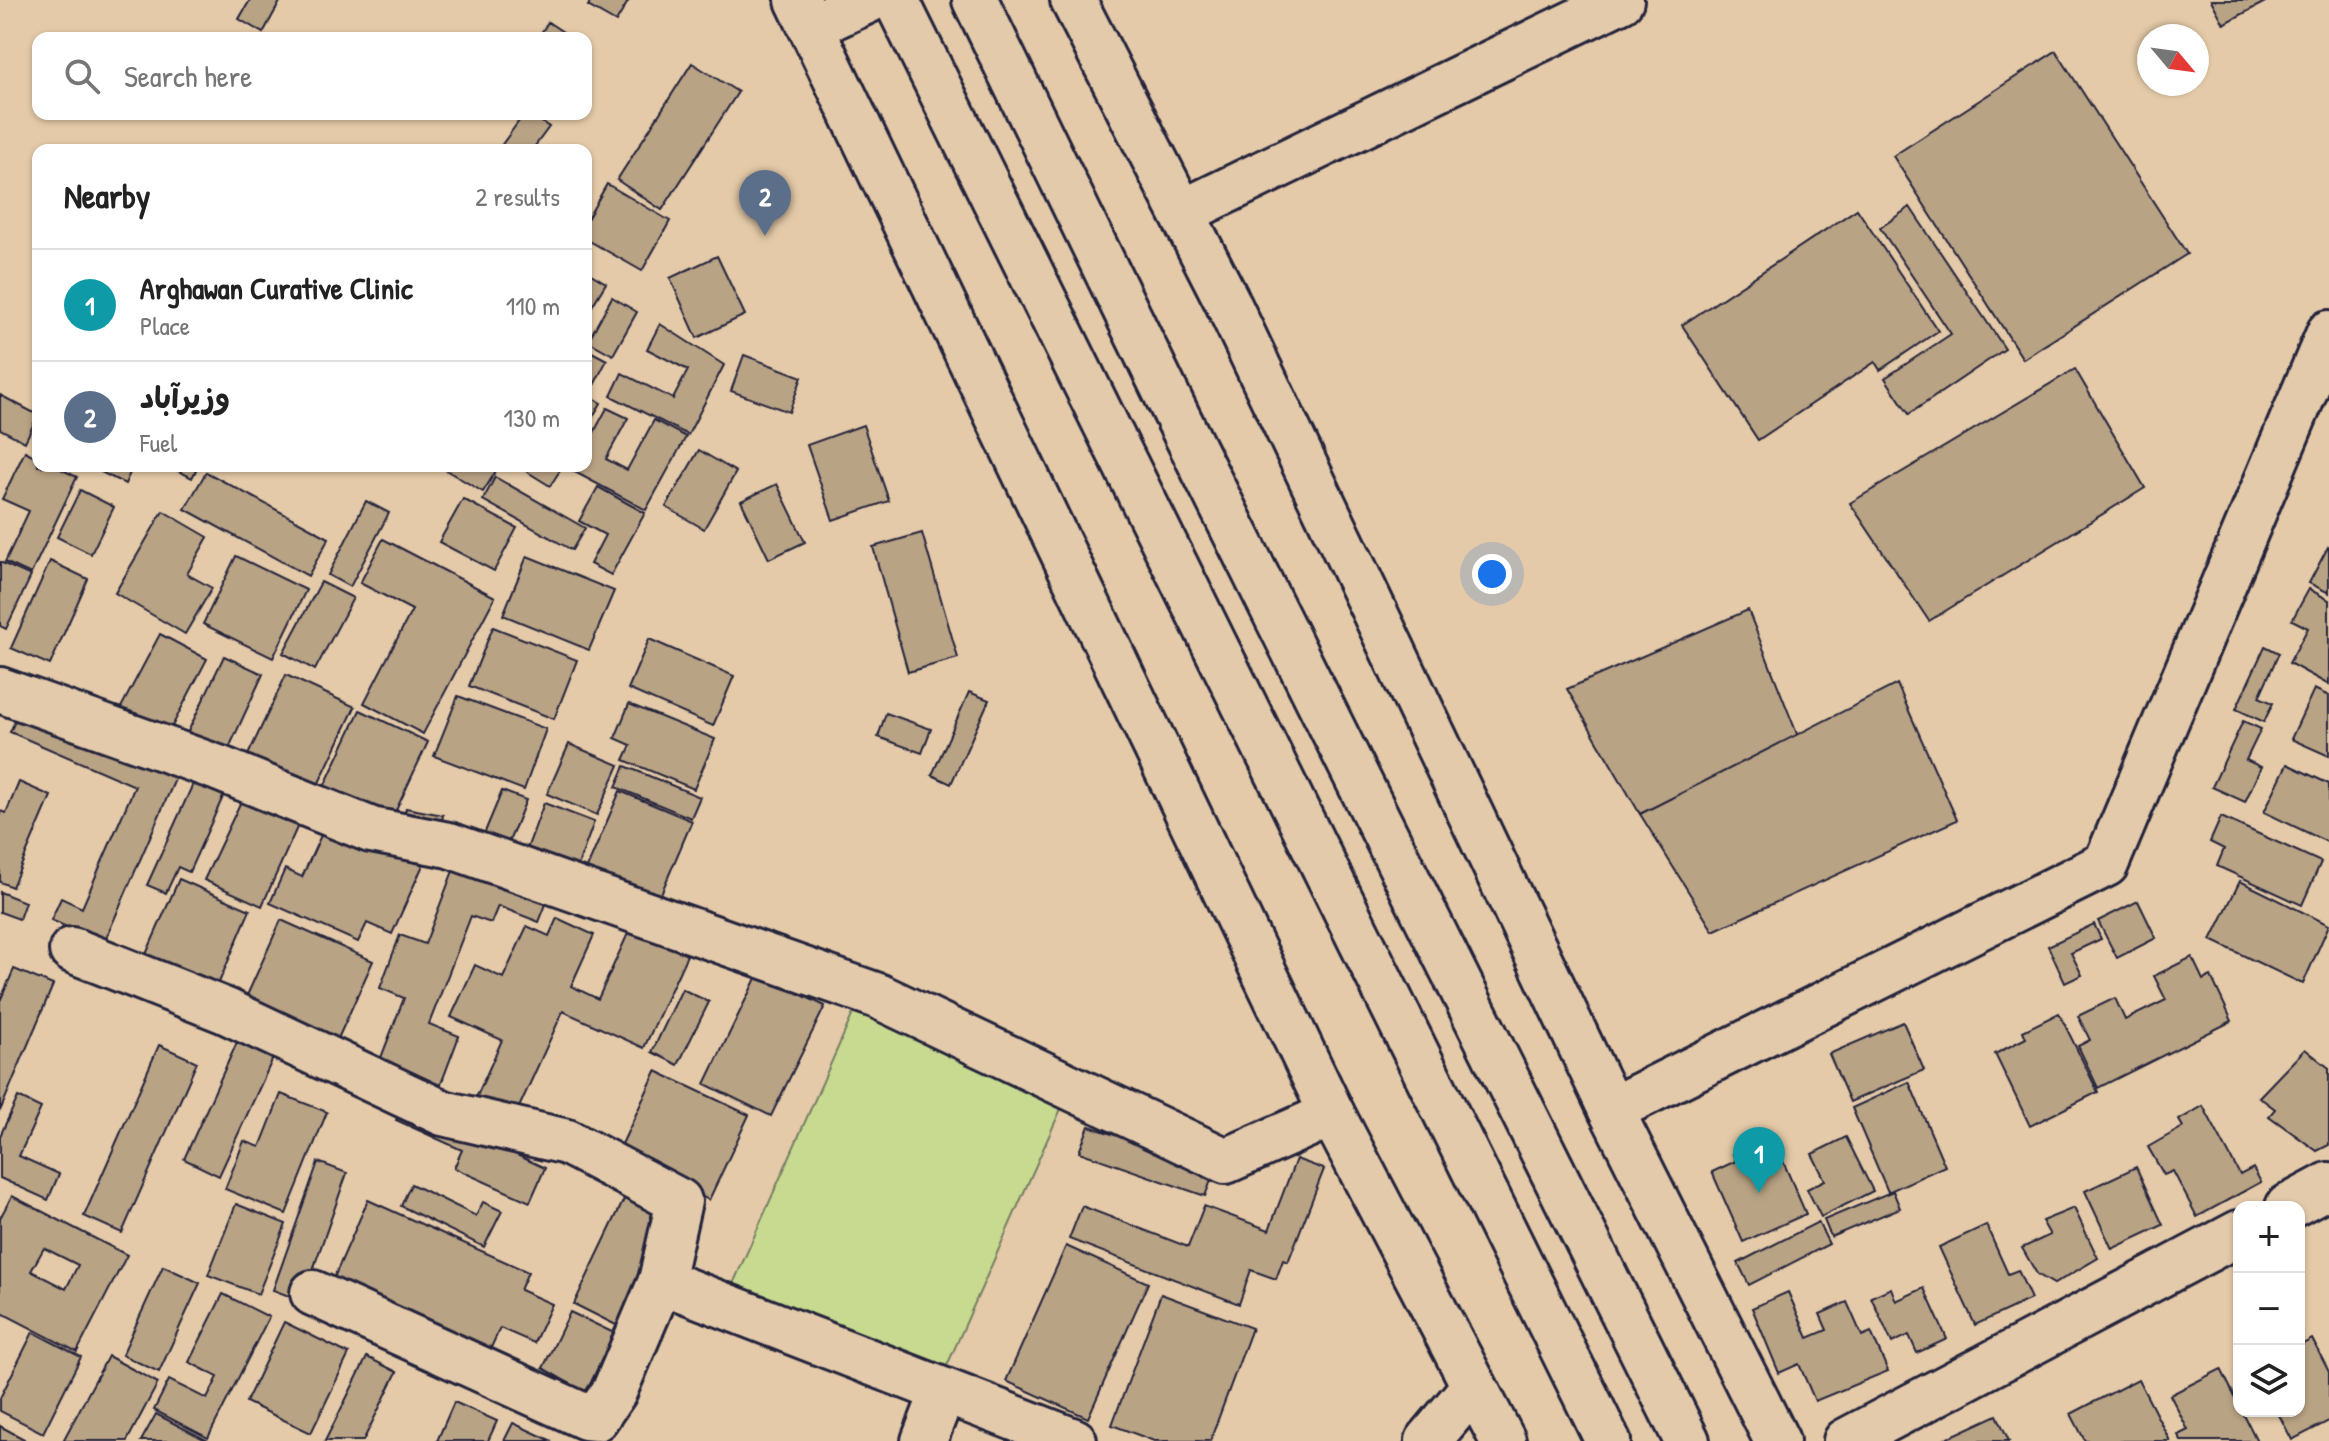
<!DOCTYPE html>
<meta charset="utf-8">
<style>
:root{--surface:#fff;--page:#f2f2f2;--text:#222;--muted:#767676;--line:#e0e0e0;--accent:#b45309}
body{margin:0;font-family:"Patrick Hand","Playpen Sans Arabic",sans-serif;background:var(--page);color:var(--text)}
.controls{position:absolute;right:24px;bottom:24px;display:grid;overflow:hidden;border-radius:16px;box-shadow:0 2px 6px #0004}
.controls button{width:72px;height:72px;display:grid;place-items:center;padding:0;border:0;border-bottom:2px solid var(--line);background:var(--surface);color:var(--text);font:40px sans-serif}
.compass{position:absolute;left:2137px;top:24px;width:72px;height:72px;border-radius:50%;background:var(--surface);box-shadow:0 2px 6px #0004;rotate:119deg}
.you{position:absolute;left:1492px;top:574px;width:28px;height:28px;margin:-20px;border:6px solid #fff;border-radius:50%;background:#1a73e8;box-shadow:0 0 0 12px #1a73e833}
.badge{display:grid;place-items:center;width:52px;height:52px;border-radius:50%;background:var(--accent);color:#fff;font-size:26px;font-weight:700}
.pin{position:absolute;translate:-50% -66px;filter:drop-shadow(0 2px 4px #0008)}
.pin::after{content:'';position:absolute;top:42px;width:28px;height:24px;background:inherit;clip-path:polygon(0 0,100% 0,50% 100%)}
.list{margin:0;padding:0;list-style:none}
h2{display:flex;justify-content:space-between;align-items:center;height:104px;margin:0;padding:0 32px;font-size:34px}
h2 small{font-size:26px;font-weight:400;color:var(--muted)}
.list li{display:grid;grid-template-columns:52px 1fr auto;gap:24px;align-items:center;box-sizing:border-box;height:112px;padding:0 32px;border-top:2px solid var(--line)}
.list b{display:block;font-size:30px;white-space:nowrap}
.list p{margin:0;font-size:26px;white-space:nowrap;color:var(--muted)}
.list em{font-size:26px;font-style:normal;color:var(--muted)}
.icon{flex:none;width:44px;height:44px;fill:none;stroke:currentColor;stroke-width:2;stroke-linecap:round;stroke-linejoin:round}
.map{position:relative;flex:none;width:2329px;height:1441px;overflow:hidden}
.search{position:absolute;background:var(--surface);box-shadow:0 2px 6px #0004;left:32px;top:32px;width:560px;height:88px;display:flex;align-items:center;gap:20px;box-sizing:border-box;padding:0 28px;border-radius:16px;color:var(--muted);font-size:30px}
.panel{position:absolute;background:var(--surface);box-shadow:0 2px 6px #0004;left:32px;top:144px;width:560px;height:328px;border-radius:16px}
.map>svg:first-child{display:block}
</style>
<div class="map">
<svg width="2329" height="1441" viewBox="0 0 2329 1441">
<rect width="100%" height="100%" fill="#e4caa8"/>
<filter id="ink" filterUnits="userSpaceOnUse"><feTurbulence type="fractalNoise" baseFrequency=".0125" numOctaves="2"/><feDisplacementMap in="SourceGraphic" scale="16" xChannelSelector="R" yChannelSelector="G"/><feConvolveMatrix kernelMatrix="1 2 1 2 8 2 1 2 1" color-interpolation-filters="sRGB"/></filter>
<g filter="url(#ink)">
<polygon fill="#c8da8f" stroke="#757e65" stroke-width="2" points="859,1000 1068,1093 942,1377 733,1284"/>
<g fill="#b9a385" stroke="#22223b" stroke-width="2" fill-rule="evenodd">
<polygon points="250,0 281,0 263,33 239,19"/>
<polygon points="591,0 629,0 616,22 588,6"/>
<polygon points="2211,0 2264,0 2265,2 2224,24"/>
<polygon points="548,22 572,38 538,38"/>
<polygon points="2056,51 2187,254 2023,359 1893,156"/>
<polygon points="692,63 738,92 662,210 617,180"/>
<polygon points="524,114 530,114 549,127 532,150 498,150"/>
<polygon points="607,184 670,221 642,271 586,239 586,221"/>
<polygon points="1910,207 2005,349 1909,414 1885,378 1951,334 1880,228"/>
<polygon points="1857,209 1938,331 1880,370 1875,362 1758,440 1682,325"/>
<polygon points="717,256 745,315 697,338 670,278"/>
<polygon points="586,271 606,283 586,316"/>
<polygon points="612,297 637,312 613,355 588,341"/>
<polygon points="660,324 724,365 688,435 611,396 622,373 673,399 688,370 647,349"/>
<polygon points="586,349 607,360 592,389 586,386"/>
<polygon points="744,355 802,377 789,412 731,391"/>
<polygon points="2075,369 2145,488 1929,621 1850,503"/>
<polygon points="586,394 601,403 586,428"/>
<polygon points="0,395 38,415 25,442 0,429"/>
<polygon points="607,408 628,418 606,459 627,470 654,420 686,437 646,510 573,471 576,466 586,466 586,447"/>
<polygon points="863,425 889,501 833,520 807,445"/>
<polygon points="699,450 736,472 704,529 666,507"/>
<polygon points="25,451 38,458 38,466 55,466 77,477 31,574 5,562 29,511 2,499"/>
<polygon points="89,466 133,466 125,484"/>
<polygon points="169,466 198,466 192,478"/>
<polygon points="439,466 499,466 483,492"/>
<polygon points="518,466 563,466 550,486"/>
<polygon points="206,472 329,538 308,576 185,509"/>
<polygon points="495,477 585,528 572,550 483,500"/>
<polygon points="777,484 805,542 769,559 741,501"/>
<polygon points="598,487 645,513 611,575 590,564 605,535 579,521"/>
<polygon points="80,490 114,507 91,554 57,537"/>
<polygon points="463,499 517,528 494,571 439,542"/>
<polygon points="366,501 389,513 350,587 328,575"/>
<polygon points="163,511 208,537 187,574 212,588 185,634 115,593"/>
<polygon points="922,533 958,658 908,672 873,547"/>
<polygon points="383,539 495,597 423,734 364,703 412,610 360,583"/>
<polygon points="2328,547 2329,548 2329,593 2309,583"/>
<polygon points="236,556 306,590 273,658 203,624"/>
<polygon points="527,556 614,591 589,650 503,615"/>
<polygon points="50,561 88,579 50,665 11,648"/>
<polygon points="0,562 31,576 6,629 0,626"/>
<polygon points="321,582 353,598 315,670 283,653"/>
<polygon points="2309,589 2329,600 2329,685 2289,663 2308,628 2292,620"/>
<polygon points="1748,610 1799,739 1640,814 1567,689"/>
<polygon points="493,627 577,660 554,719 469,686"/>
<polygon points="160,634 207,659 165,740 117,715"/>
<polygon points="649,639 734,676 713,726 628,689"/>
<polygon points="2265,646 2279,653 2259,697 2273,703 2264,722 2236,709"/>
<polygon points="224,656 263,674 224,759 184,740"/>
<polygon points="286,675 355,707 317,787 248,755"/>
<polygon points="1897,684 1957,820 1713,931 1640,814"/>
<polygon points="2314,689 2329,696 2329,756 2291,739"/>
<polygon points="969,692 989,700 951,784 932,775"/>
<polygon points="458,696 546,729 524,790 434,756"/>
<polygon points="23,703 179,770 104,943 51,920 61,898 82,908 135,786 10,732"/>
<polygon points="629,704 715,739 694,789 624,760 631,745 615,738"/>
<polygon points="360,710 428,742 391,821 323,789"/>
<polygon points="886,713 931,729 922,753 878,737"/>
<polygon points="2243,721 2261,729 2246,760 2261,767 2245,802 2212,787"/>
<polygon points="569,744 619,765 597,815 547,794"/>
<polygon points="2287,764 2329,784 2329,843 2264,812"/>
<polygon points="625,766 700,797 691,818 616,787"/>
<polygon points="197,775 227,788 189,872 178,867 166,893 147,885"/>
<polygon points="19,782 51,796 12,887 0,882 0,811 6,813"/>
<polygon points="502,791 526,800 506,849 482,839"/>
<polygon points="620,791 692,821 655,908 583,877"/>
<polygon points="243,797 299,823 262,906 204,880"/>
<polygon points="544,803 594,822 571,884 521,865"/>
<polygon points="406,808 443,815 439,838 401,831"/>
<polygon points="2221,817 2321,862 2302,905 2217,866 2224,849 2210,842"/>
<polygon points="327,822 423,865 392,934 367,923 358,942 270,903 285,869 302,877"/>
<polygon points="456,863 548,899 539,922 498,906 491,923 471,916 429,1024 459,1036 435,1100 374,1076 404,998 380,988 400,935 425,944"/>
<polygon points="179,879 250,910 212,999 140,968"/>
<polygon points="2240,881 2329,925 2303,984 2211,940"/>
<polygon points="0,892 25,902 19,919 0,912"/>
<polygon points="2138,901 2156,938 2117,958 2098,921"/>
<polygon points="557,918 594,935 571,986 598,999 630,929 687,955 644,1048 563,1011 511,1125 472,1107 502,1040 451,1017 475,965 503,978 527,926 549,936"/>
<polygon points="281,920 373,961 332,1052 240,1011"/>
<polygon points="2094,924 2101,939 2071,953 2082,975 2065,983 2048,946"/>
<polygon points="2192,957 2203,980 2211,976 2232,1021 2098,1088 2078,1046 2090,1040 2078,1016 2115,998 2125,1020 2166,1000 2154,976"/>
<polygon points="14,969 53,985 0,1111 0,1001"/>
<polygon points="758,974 825,1006 771,1116 705,1084"/>
<polygon points="682,989 709,1002 678,1065 652,1052"/>
<polygon points="2059,1013 2098,1092 2030,1126 1995,1054 2026,1038 2023,1031"/>
<polygon points="1903,1022 1924,1070 1850,1102 1829,1054"/>
<polygon points="243,1029 279,1045 219,1176 184,1159"/>
<polygon points="159,1045 197,1062 122,1233 84,1216"/>
<polygon points="2305,1049 2329,1068 2329,1145 2317,1151 2269,1116 2275,1109 2259,1097"/>
<polygon points="656,1071 749,1115 709,1200 616,1157"/>
<polygon points="1909,1082 1945,1166 1888,1192 1852,1108"/>
<polygon points="281,1094 327,1112 286,1214 225,1189 244,1141 260,1147"/>
<polygon points="18,1097 41,1108 19,1156 59,1174 48,1200 0,1178 0,1136"/>
<polygon points="403,1103 545,1168 530,1202 454,1168 462,1150 396,1120"/>
<polygon points="2203,1106 2240,1175 2253,1168 2261,1182 2197,1217 2173,1171 2164,1175 2148,1147 2183,1127 2179,1120"/>
<polygon points="1089,1126 1215,1170 1205,1196 1079,1152"/>
<polygon points="1772,1136 1806,1214 1743,1242 1712,1172 1736,1161 1733,1154"/>
<polygon points="1846,1137 1873,1191 1821,1217 1807,1189 1825,1180 1812,1154"/>
<polygon points="1296,1159 1324,1169 1288,1262 1283,1260 1276,1279 1251,1270 1239,1304 1069,1239 1082,1206 1188,1247 1204,1206 1269,1230"/>
<polygon points="318,1162 347,1173 302,1301 273,1290"/>
<polygon points="2136,1167 2163,1225 2112,1249 2085,1191"/>
<polygon points="411,1184 476,1216 483,1202 502,1211 484,1247 401,1206"/>
<polygon points="1893,1191 1900,1208 1831,1237 1824,1220"/>
<polygon points="627,1193 663,1205 620,1327 574,1304"/>
<path d="M12 1196 127 1255 77 1352 0 1312V1218ZM44 1248 78 1265 66 1289 31 1271Z"/>
<polygon points="368,1200 528,1272 520,1290 552,1304 534,1343 500,1328 489,1352 332,1282"/>
<polygon points="236,1204 286,1224 258,1294 208,1275"/>
<polygon points="2074,1208 2098,1258 2054,1284 2037,1274 2022,1248 2050,1235 2042,1221"/>
<polygon points="1818,1222 1829,1244 1749,1285 1738,1263"/>
<polygon points="1986,1225 2008,1274 2018,1270 2031,1299 1975,1325 1939,1247"/>
<polygon points="1066,1246 1148,1283 1088,1418 1006,1381"/>
<polygon points="163,1266 200,1283 159,1372 122,1355"/>
<polygon points="1891,1288 1896,1301 1924,1288 1947,1339 1917,1353 1909,1335 1892,1343 1871,1297"/>
<polygon points="1788,1292 1808,1338 1827,1330 1820,1314 1847,1302 1862,1336 1871,1332 1888,1371 1815,1401 1799,1364 1779,1373 1752,1308"/>
<polygon points="223,1294 269,1317 208,1438 154,1410 169,1380 207,1399 218,1377 189,1362"/>
<polygon points="1161,1294 1252,1328 1210,1441 1154,1441 1112,1425"/>
<polygon points="570,1312 614,1333 586,1393 543,1368"/>
<polygon points="284,1322 349,1354 311,1433 246,1402"/>
<polygon points="33,1332 81,1357 43,1433 0,1411 0,1398"/>
<polygon points="2312,1339 2329,1372 2329,1421 2292,1440 2277,1411 2299,1411 2299,1346"/>
<polygon points="108,1356 158,1383 127,1441 63,1441"/>
<polygon points="367,1357 397,1372 363,1441 325,1441"/>
<polygon points="2221,1369 2257,1441 2181,1441 2178,1435 2188,1430 2170,1395"/>
<polygon points="2138,1379 2170,1441 2085,1441 2071,1414"/>
<polygon points="454,1402 497,1421 488,1441 437,1441"/>
<polygon points="156,1414 208,1441 141,1441"/>
<polygon points="1997,1415 2009,1441 1941,1441"/>
<polygon points="513,1423 552,1441 504,1441"/>
<polygon points="0,1426 24,1439 23,1441 0,1441"/>
</g>
<g fill="none" stroke-linecap="round" stroke-linejoin="round">
<g stroke="#22223b" stroke-width="50">
<g id="minor">
<polyline points="798,0 1332,1114 1503,1441"/>
<polyline points="1073,0 1226,299 1611,1110 1777,1441"/>
<polyline points="1183,212 1621,0"/>
<polyline points="0,690 218,768 371,830 449,845 878,996 1226,1161 1332,1114"/>
<polyline points="72,950 226,1011 443,1113 567,1142 679,1201 661,1281 1074,1441"/>
<polyline points="1611,1110 2106,864 2329,333"/>
<polyline points="2288,1207 2329,1185"/>
<polyline points="313,1293 586,1417 596,1418 614,1392 661,1281"/>
<polyline points="924,1441 943,1392"/>
<polyline points="1428,1441 1474,1386"/>
<polyline points="1846,1441 2239,1233"/>
</g>
</g>
<g stroke="#22223b" stroke-width="50">
<g id="major">
<polyline points="896,0 1608,1441"/>
<polyline points="975,0 1179,420 1687,1441"/>
<polyline points="811,27 869,0"/>
</g>
</g>
<use href="#minor" stroke="#e3caab" stroke-width="44"/>
<use href="#major" stroke="#e3caab" stroke-width="44"/>
</g>
</g>
</svg>
<div class="controls">
<button>+</button>
<button>−</button>
<button><svg class="icon" aria-label="layers" viewBox="0 0 24 24"><path d="M12 4l9 5-9 5-9-5zM3 14l9 5 9-5"/></svg></button>
</div>
<svg class="compass" viewBox="-18 -18 36 36"><path d="M0-13l5 13h-10z" fill="#e53935"/><path d="M0 13l5-13h-10z" fill="#767676"/></svg>
<div class="you"></div>
<div class="pin badge" style="left:1759px;top:1193px;background:#0f9aa8">1</div>
<div class="pin badge" style="left:765px;top:236px;background:#5c6f8a">2</div>
<div class="search"><svg class="icon" aria-label="search" viewBox="0 0 24 24"><circle cx="10" cy="10" r="6"/><path d="M15 15l6 6"/></svg>Search here</div>
<section class="panel">
<h2>Nearby<small>2 results</small></h2>
<ul class="list">
<li><span class="badge" style="background:#0f9aa8">1</span><div><b>Arghawan Curative Clinic</b><p>Place</p></div><em>110 m</em></li>
<li><span class="badge" style="background:#5c6f8a">2</span><div><b>وزیرآباد</b><p>Fuel</p></div><em>130 m</em></li>
</ul>
</section>
</div>
